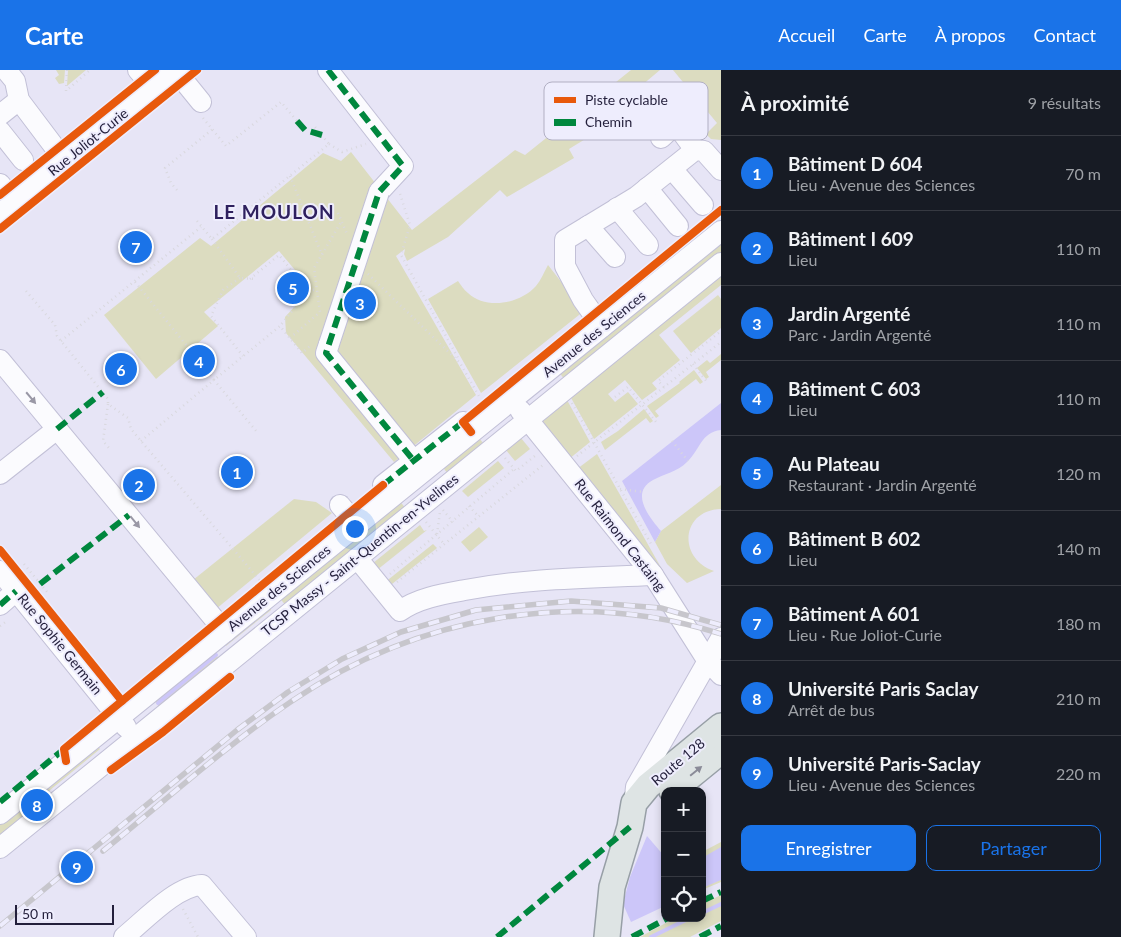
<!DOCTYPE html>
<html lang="fr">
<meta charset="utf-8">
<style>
:root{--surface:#171b24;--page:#20242c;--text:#f1f3f6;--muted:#9ea1a6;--line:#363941;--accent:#1a73e8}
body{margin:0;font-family:Lato,sans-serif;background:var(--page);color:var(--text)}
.controls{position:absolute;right:15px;bottom:15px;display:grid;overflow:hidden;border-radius:10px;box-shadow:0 2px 8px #0003}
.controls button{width:45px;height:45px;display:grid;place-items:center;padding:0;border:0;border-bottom:1px solid var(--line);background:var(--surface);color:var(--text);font:25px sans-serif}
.scale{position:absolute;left:15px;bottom:12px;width:99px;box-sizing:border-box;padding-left:5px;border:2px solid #231f3b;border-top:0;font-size:14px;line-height:18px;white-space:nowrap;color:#231f3b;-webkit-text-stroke:4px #eeedfd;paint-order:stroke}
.you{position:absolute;left:354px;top:458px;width:18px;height:18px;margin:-12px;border:4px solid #fff;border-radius:50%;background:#1a73e8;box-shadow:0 0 0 8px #1a73e833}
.badge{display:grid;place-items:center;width:32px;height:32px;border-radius:50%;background:var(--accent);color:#fff;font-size:16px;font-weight:700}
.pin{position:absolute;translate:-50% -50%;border:2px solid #fff;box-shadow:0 1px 5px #0006}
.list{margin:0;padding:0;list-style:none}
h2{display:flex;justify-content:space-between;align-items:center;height:65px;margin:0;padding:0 20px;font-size:21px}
h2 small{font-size:16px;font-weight:400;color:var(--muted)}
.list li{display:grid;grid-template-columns:32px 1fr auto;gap:15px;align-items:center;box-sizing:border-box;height:75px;padding:0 20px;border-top:1px solid var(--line)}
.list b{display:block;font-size:19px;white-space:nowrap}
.list p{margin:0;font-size:16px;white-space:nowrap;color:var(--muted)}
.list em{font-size:16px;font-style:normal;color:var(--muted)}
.actions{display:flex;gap:10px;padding:15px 20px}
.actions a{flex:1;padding:11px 0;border:1px solid var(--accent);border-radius:10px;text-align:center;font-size:18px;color:var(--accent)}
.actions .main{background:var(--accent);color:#fff}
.icon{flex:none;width:28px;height:28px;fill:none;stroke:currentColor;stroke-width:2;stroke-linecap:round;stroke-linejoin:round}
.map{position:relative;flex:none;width:721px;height:867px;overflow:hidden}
header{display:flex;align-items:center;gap:30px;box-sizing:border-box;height:70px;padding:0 25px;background:var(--accent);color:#fff}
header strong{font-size:24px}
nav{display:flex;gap:28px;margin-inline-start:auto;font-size:18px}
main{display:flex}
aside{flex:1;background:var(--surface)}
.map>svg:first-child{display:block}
</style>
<header>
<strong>Carte</strong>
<nav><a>Accueil</a><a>Carte</a><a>À propos</a><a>Contact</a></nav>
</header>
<main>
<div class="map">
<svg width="721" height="867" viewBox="0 0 721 867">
<rect width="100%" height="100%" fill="#e7e5f6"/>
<g fill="#dcdcc0">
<polygon points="56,0 65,0 64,13 59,14 55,8 59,5"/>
<polygon points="68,0 86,0 67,16"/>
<polygon points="631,0 660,0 616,37 623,46 569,79 574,88 507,127 500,120 448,167 407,191 404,184 405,179 396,186 476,325 394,392 286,263 285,247 311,219 279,181 204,242 218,256 156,309 104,245 200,168 211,176 323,83 341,91 351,82 412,160 515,80 525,85"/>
<polygon points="673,0 721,0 721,70 711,69 706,64 717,53"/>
<polygon points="721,169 721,184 565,310 558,301"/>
<path d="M548 195 584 241 481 323 428 229 458 211C461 215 464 220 468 223 486 240 520 234 536 216 541 210 544 202 548 195Z"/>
<polygon points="721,203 721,215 659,265 680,290 652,313 657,319 642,330 625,310 608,324 615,332 628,322 638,334 594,369 570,326"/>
<polygon points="718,225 721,229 721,258 691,283 673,261"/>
<polygon points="721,284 721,290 706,302 709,307 706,309 697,298 707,290 710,293"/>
<polygon points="694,300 703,312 700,314 696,309 655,341 659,346 656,348 647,336 680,313 679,312"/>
<polygon points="567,330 590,372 569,389 539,352"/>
<polygon points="644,339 653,351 650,353 646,348 605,380 601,372 618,361"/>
<polygon points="477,366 485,375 448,404 441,395"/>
<polygon points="521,368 530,379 515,391 506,380"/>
<polygon points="597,384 668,510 577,399"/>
<polygon points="498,391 504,398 468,427 462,421"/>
<path d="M721 415V439C681 440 677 488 714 501L687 513 667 494 655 472 661 461Z"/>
<polygon points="294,429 316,432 332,443 216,539 193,510"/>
<polygon points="399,430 406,439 286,536 279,527"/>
<polygon points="420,455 424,461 427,460 372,504 367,498"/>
<polygon points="479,457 488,467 470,482 461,472"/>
<polygon points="433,474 437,478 387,518 384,513"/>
<polygon points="271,536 271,540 226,576 222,573"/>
<polygon points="213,581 220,590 160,638 153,629"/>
<polygon points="96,674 100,679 27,739 30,744 0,768 0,752"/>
<polygon points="721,772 721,812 702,820 702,782"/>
<polygon points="721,825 721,851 690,867 640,867 675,848 702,848 702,834"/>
</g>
<g fill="#ccc6f9">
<path d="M721 333V360C701 362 700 380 687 392 677 402 664 404 653 410 629 423 650 448 661 461L655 472 622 411Z"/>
<polygon points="647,766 665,787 665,836 631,852 623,834 630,807"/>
<polygon points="721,777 721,810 702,818 702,788"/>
</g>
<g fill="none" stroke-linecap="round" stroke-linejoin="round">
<g stroke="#ccc6f9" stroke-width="4">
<polyline points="158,633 216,585"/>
<polyline points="702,843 721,834"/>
<polyline points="651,867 690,848"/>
</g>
<g stroke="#c2c0d7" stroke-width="22">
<g id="minor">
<polyline points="6,0 15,11 19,30 65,91"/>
<polyline points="138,0 154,18"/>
<polyline points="175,0 201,32"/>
<polyline points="328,0 403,96 379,122"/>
<polyline points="0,45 19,30"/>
<polyline points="0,61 23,90"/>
<polyline points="661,68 676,54 695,80"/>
<polyline points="672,99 703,135"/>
<polyline points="0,114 15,132"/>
<polyline points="647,118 678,156"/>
<polyline points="617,138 648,175"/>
<polyline points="0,144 176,0"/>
<polyline points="588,156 615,187"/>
<polyline points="602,257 583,230 565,196 565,170 636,127 695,80 704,81 721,100"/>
<polyline points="329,274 326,283 414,391"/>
<polyline points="0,290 225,562"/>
<polyline points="520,340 653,505 707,590 721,605"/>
<polyline points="0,404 57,359"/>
<polyline points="383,415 463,352"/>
<polyline points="340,435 357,455"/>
<path d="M357 488 400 541C418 528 443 524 465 520 529 508 589 508 653 505"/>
<polyline points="0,501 126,657"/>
<polyline points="0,535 16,521"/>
<polyline points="635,726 636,717 721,568"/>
<polyline points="0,744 721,161"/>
<polyline points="0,778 721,193"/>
<path d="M124 867C145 850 176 816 202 815L246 867"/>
</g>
</g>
<g stroke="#979fa6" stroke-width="28">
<g id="major">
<polyline points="672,721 721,681"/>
<polyline points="607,867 612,817 630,757 634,733 648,716 721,656"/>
</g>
</g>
<g stroke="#d9d8de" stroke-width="2.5" stroke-dasharray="1 4" stroke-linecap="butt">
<polyline points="67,0 66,21 90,0"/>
<polyline points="203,48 226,76 281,32 297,51"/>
<polyline points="329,74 342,82 366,74"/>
<polyline points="290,106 322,185"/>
<polyline points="177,120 171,113 165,98 214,58"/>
<polyline points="400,124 410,155 401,185 458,288"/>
<polyline points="338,143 347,164"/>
<polyline points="197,151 212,169 329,74 315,57"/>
<polyline points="212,169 240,208 257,209"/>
<polyline points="368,204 460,293 480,328"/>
<polyline points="240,208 223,220 211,246 243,286"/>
<polyline points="250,209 279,185 308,221 280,256"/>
<polyline points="135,212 191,281"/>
<polyline points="26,221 55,255 57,266 108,329 108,334 128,348 131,359 141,371 262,513"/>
<polyline points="308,221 317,219"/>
<polyline points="290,268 320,242 314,198 341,152"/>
<polyline points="61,271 201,157"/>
<polyline points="693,294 707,312"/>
<polyline points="207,301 214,310 280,256 302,283 310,276"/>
<polyline points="664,317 658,311 721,261"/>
<polyline points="615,327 628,317 656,352"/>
<polyline points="572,333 651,474"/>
<polyline points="108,334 103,371 109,378"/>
<polyline points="141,371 214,310 257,362"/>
<polyline points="672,371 688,391"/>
<polyline points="577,386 721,272"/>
<polyline points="505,388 516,401 536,385"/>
<polyline points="620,419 643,422"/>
<polyline points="469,436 478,446"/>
<polyline points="443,440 453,452"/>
<polyline points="426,452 444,474"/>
<polyline points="437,464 440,442"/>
<polyline points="24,494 48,523"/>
<polyline points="390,504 514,399"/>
<polyline points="397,512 543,395"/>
<polyline points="0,556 7,551"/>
<polyline points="183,839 198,867"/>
</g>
<use href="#minor" stroke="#fbfbfe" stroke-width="20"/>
<use href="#major" stroke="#dee4e4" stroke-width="25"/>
<g stroke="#c7c6cc" stroke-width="5.5">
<g id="rail">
<path d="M103 781C165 731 225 676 292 631 417 546 576 517 721 564"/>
<polyline points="0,856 237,660 288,622 342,589 401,562 476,540 571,531 661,538 721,555"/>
</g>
</g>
<use href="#rail" stroke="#eeedfd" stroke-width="4" stroke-dasharray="11" stroke-linecap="butt"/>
<g stroke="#c2c0d7" stroke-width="22" stroke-linecap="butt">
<polyline id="minor-bridge" points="329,274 379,122"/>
</g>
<use href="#minor-bridge" stroke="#fbfbfe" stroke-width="20"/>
<g stroke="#00873e" stroke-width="6" stroke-dasharray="12 6" stroke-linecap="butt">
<polyline points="328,0 403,96 379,122 326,283 414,391"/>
<polyline points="297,51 305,60 322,65"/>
<polyline points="57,359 103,322"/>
<polyline points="383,415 463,352"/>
<polyline points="40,514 129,445"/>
<polyline points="0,535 16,521"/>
<polyline points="0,732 64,679"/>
<polyline points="702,831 721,822"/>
<polyline points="497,867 630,757"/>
<polyline points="632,867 668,848"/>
<polyline points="700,867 721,856"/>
</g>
<g stroke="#eeedfd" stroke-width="11">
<g id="cycleway">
<polyline points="0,125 155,0"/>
<polyline points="0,159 197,0"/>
<polyline points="471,362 463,352 721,140"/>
<polyline points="0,480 122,631"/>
<polyline points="66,691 64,679 383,415"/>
<polyline points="111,700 163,662 230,607"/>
</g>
</g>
<use href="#cycleway" stroke="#e8590c" stroke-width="8"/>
</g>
<defs><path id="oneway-solid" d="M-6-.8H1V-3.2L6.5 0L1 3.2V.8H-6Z" transform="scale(1.25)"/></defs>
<g fill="#9a98a6">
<use href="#oneway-solid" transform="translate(31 328) rotate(50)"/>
<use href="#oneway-solid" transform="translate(135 452) rotate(51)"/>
</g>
<use fill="#8a8b98" href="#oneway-solid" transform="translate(696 701) rotate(-39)"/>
<g text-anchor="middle" stroke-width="4" stroke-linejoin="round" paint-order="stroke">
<g font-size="14" fill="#231f3b" stroke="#eeedfd">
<text transform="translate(88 72) rotate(-39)" y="5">Rue Joliot-Curie</text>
<text transform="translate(594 264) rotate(-39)" y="5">Avenue des Sciences</text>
<text transform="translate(620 465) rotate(52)" y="5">Rue Raimond Castaing</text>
<text transform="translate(360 485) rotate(-39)" y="5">TCSP Massy - Saint-Quentin-en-Yvelines</text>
<text transform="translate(279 518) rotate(-39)" y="5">Avenue des Sciences</text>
<text transform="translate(60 574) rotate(51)" y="5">Rue Sophie Germain</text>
<text transform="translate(678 692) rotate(-40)" y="5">Route 128</text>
</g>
<g font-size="19" font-weight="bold" letter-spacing="1" fill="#2e205e" stroke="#eeedfd">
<text x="274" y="149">LE MOULON</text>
</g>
</g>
<rect x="544" y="12" width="164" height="58" rx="8" fill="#eeedfd" stroke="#b1afc3" stroke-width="1"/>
<rect x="554" y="27" width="22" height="6" fill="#e8590c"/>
<rect x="554" y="49" width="22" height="7" fill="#00873e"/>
<g font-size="14" fill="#231f3b">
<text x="585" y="35">Piste cyclable</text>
<text x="585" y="57">Chemin</text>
</g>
</svg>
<div class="controls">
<button>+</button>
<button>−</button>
<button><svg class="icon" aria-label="locate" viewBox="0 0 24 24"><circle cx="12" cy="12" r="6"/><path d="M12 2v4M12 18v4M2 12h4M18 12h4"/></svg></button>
</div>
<div class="scale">50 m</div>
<div class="you"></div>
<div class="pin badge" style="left:237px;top:402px">1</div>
<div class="pin badge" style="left:139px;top:415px">2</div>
<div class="pin badge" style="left:360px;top:233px">3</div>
<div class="pin badge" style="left:199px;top:291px">4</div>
<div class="pin badge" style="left:293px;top:218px">5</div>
<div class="pin badge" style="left:121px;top:299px">6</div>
<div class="pin badge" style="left:136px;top:177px">7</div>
<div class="pin badge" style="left:37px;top:735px">8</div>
<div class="pin badge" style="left:77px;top:797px">9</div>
</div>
<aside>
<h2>À proximité<small>9 résultats</small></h2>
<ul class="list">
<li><span class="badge">1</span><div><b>Bâtiment D 604</b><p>Lieu · Avenue des Sciences</p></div><em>70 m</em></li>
<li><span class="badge">2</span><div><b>Bâtiment I 609</b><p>Lieu</p></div><em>110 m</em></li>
<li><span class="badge">3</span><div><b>Jardin Argenté</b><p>Parc · Jardin Argenté</p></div><em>110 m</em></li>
<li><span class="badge">4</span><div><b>Bâtiment C 603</b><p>Lieu</p></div><em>110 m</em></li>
<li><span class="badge">5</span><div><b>Au Plateau</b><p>Restaurant · Jardin Argenté</p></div><em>120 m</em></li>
<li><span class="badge">6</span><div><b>Bâtiment B 602</b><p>Lieu</p></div><em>140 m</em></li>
<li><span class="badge">7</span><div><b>Bâtiment A 601</b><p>Lieu · Rue Joliot-Curie</p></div><em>180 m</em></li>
<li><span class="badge">8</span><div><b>Université Paris Saclay</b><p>Arrêt de bus</p></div><em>210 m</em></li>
<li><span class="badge">9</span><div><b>Université Paris-Saclay</b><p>Lieu · Avenue des Sciences</p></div><em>220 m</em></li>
</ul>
<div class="actions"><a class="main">Enregistrer</a><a>Partager</a></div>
</aside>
</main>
